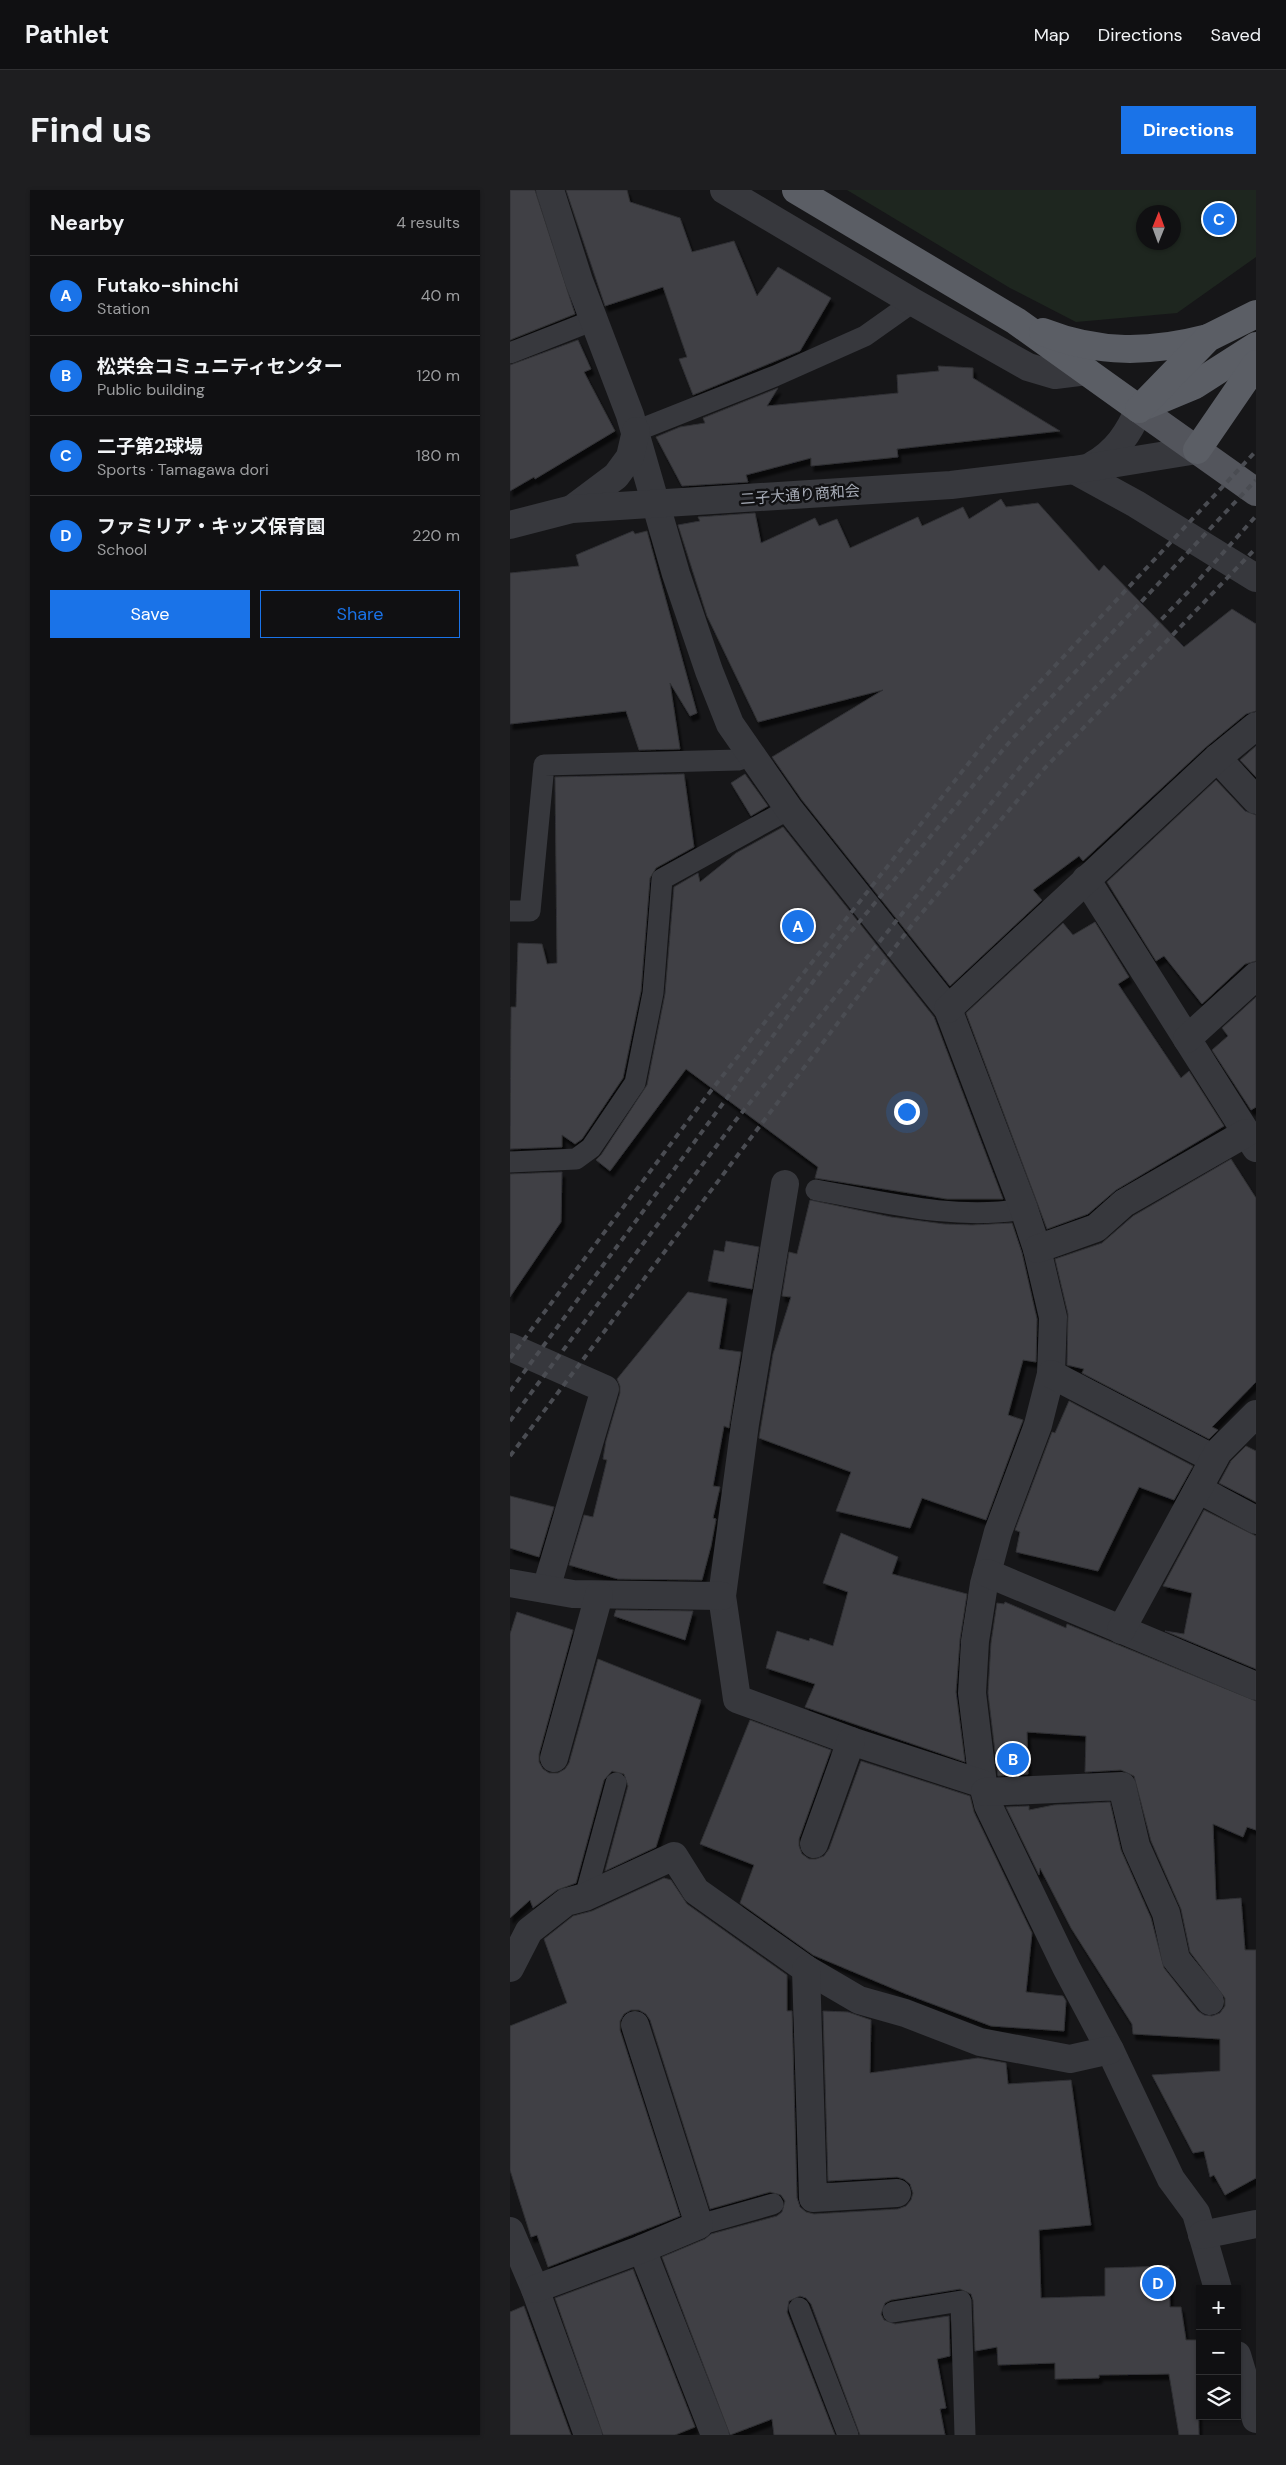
<!DOCTYPE html>
<meta charset="utf-8">
<style>
:root{--surface:#101012;--page:#1e1e20;--text:#f1f3f6;--muted:#9c9d9f;--line:#303032;--accent:#1a73e8}
body{margin:0;font-family:"DM Sans","Noto Sans JP",sans-serif;background:var(--page);color:var(--text)}
.controls{position:absolute;right:15px;bottom:15px;display:grid;overflow:hidden;border-radius:0px;box-shadow:0 1px 4px #0004}
.controls button{width:45px;height:45px;display:grid;place-items:center;padding:0;border:0;border-bottom:1px solid var(--line);background:var(--surface);color:var(--text);font:25px sans-serif}
.compass{position:absolute;left:626px;top:15px;width:45px;height:45px;border-radius:50%;background:var(--surface);box-shadow:0 1px 4px #0004;rotate:1deg}
.you{position:absolute;left:396px;top:921px;width:18px;height:18px;margin:-12px;border:4px solid #fff;border-radius:50%;background:#1a73e8;box-shadow:0 0 0 8px #1a73e833}
.badge{display:grid;place-items:center;width:32px;height:32px;border-radius:50%;background:var(--accent);color:#fff;font-size:16px;font-weight:700}
.pin{position:absolute;translate:-50% -50%;border:2px solid #fff;box-shadow:0 1px 5px #0006}
.list{margin:0;padding:0;list-style:none}
h2{display:flex;justify-content:space-between;align-items:center;height:65px;margin:0;padding:0 20px;font-size:21px}
h2 small{font-size:16px;font-weight:400;color:var(--muted)}
.list li{display:grid;grid-template-columns:32px 1fr auto;gap:15px;align-items:center;box-sizing:border-box;height:80px;padding:0 20px;border-top:1px solid var(--line)}
.list b{display:block;font-size:19px;white-space:nowrap}
.list p{margin:0;font-size:16px;white-space:nowrap;color:var(--muted)}
.list em{font-size:16px;font-style:normal;color:var(--muted)}
.actions{display:flex;gap:10px;padding:15px 20px}
.actions a{flex:1;padding:11px 0;border:1px solid var(--accent);border-radius:0px;text-align:center;font-size:18px;color:var(--accent)}
.actions .main{background:var(--accent);color:#fff}
.icon{flex:none;width:28px;height:28px;fill:none;stroke:currentColor;stroke-width:2;stroke-linecap:round;stroke-linejoin:round}
.map{position:relative;flex:none;width:746px;height:2245px;overflow:hidden;border-radius:0px}
header{display:flex;align-items:center;gap:30px;box-sizing:border-box;height:70px;padding:0 25px;background:var(--surface);border-bottom:1px solid var(--line)}
header strong{font-size:24px}
nav{display:flex;gap:28px;margin-inline-start:auto;font-size:18px}
.intro{display:flex;align-items:center;justify-content:space-between;box-sizing:border-box;height:120px;padding:0 30px}
h1{margin:0;font-size:35px}
.button{padding:12px 22px;border-radius:0px;background:var(--accent);color:#fff;font-size:18px;font-weight:700}
main{display:flex;gap:30px;padding:0 30px}
aside{flex:1;background:var(--surface);border-radius:0px;box-shadow:0 1px 4px #0004}
.map>svg:first-child{display:block}
</style>
<header>
<strong>Pathlet</strong>
<nav><a>Map</a><a>Directions</a><a>Saved</a></nav>
</header>
<div class="intro"><h1>Find us</h1><a class="button">Directions</a></div>
<main>
<aside>
<h2>Nearby<small>4 results</small></h2>
<ul class="list">
<li><span class="badge">A</span><div><b>Futako-shinchi</b><p>Station</p></div><em>40 m</em></li>
<li><span class="badge">B</span><div><b>松栄会コミュニティセンター</b><p>Public building</p></div><em>120 m</em></li>
<li><span class="badge">C</span><div><b>二子第2球場</b><p>Sports · Tamagawa dori</p></div><em>180 m</em></li>
<li><span class="badge">D</span><div><b>ファミリア・キッズ保育園</b><p>School</p></div><em>220 m</em></li>
</ul>
<div class="actions"><a class="main">Save</a><a>Share</a></div>
</aside>
<div class="map">
<svg width="746" height="2245" viewBox="0 0 746 2245">
<defs>
<filter id="shadow"><feDropShadow dx="3" dy="5.5" stdDeviation="1" flood-color="#0009"/></filter>
</defs>
<rect width="100%" height="100%" fill="#161618"/>
<path fill="#1e261f" fill-rule="evenodd" d="M337 0H746V67L667 123 566 132 500 98ZM634 22H664V52H634Z"/>
<g fill="#404145" stroke="#303034" filter="url(#shadow)">
<polygon points="0,0 25,0 65,124 0,150"/>
<polygon points="56,0 117,0 120,12 170,28 182,62 224,51 247,106 268,77 321,108 290,161 183,205 169,169 177,167 153,97 95,116"/>
<polygon points="68,150 81,179 74,182 105,241 25,289 24,287 0,301 0,175"/>
<polygon points="428,176 463,178 463,188 550,241 387,259 388,267 301,276 301,268 236,285 238,292 172,296 146,247 170,237 195,233 193,228 268,198 257,216 388,203 387,185 429,181"/>
<polygon points="491,309 496,317 528,313 589,381 594,375 674,457 722,419 746,434 746,521 736,524 696,557 573,671 569,666 523,700 532,710 440,796 292,610 262,567 373,500 248,532 197,426 168,335 190,331 188,327 245,323 251,353 305,328 309,336 327,329 340,358 408,327 412,336 453,317 459,329"/>
<polygon points="123,341 125,344 137,341 187,523 180,526 160,493 170,559 129,560 116,521 0,534 0,383 69,376 66,365"/>
<polygon points="746,556 746,587 730,570"/>
<polygon points="174,584 184,657 146,678 140,688 131,801 113,888 72,949 65,954 52,945 52,957 0,959 1,817 6,817 8,753 32,754 37,774 47,773 45,587"/>
<polygon points="235,584 258,616 241,626 221,593"/>
<polygon points="706,590 735,621 746,625 746,771 735,774 692,814 654,766 646,771 597,692"/>
<polygon points="273,637 424,827 493,1009 437,1009 305,988 308,977 176,879 100,981 86,970 91,965 137,895 155,804 164,697 188,683 190,692 226,663"/>
<polygon points="585,732 619,787 608,794 671,888 679,881 714,936 606,1000 578,1024 537,1039 456,823 553,733 563,745"/>
<polygon points="746,807 746,917 741,920 702,860 718,846 712,838"/>
<polygon points="721,969 746,1008 746,1192 702,1237 708,1240 699,1249 572,1183 574,1179 557,1175 558,1124 545,1069 592,1053 623,1026"/>
<polygon points="52,982 51,1032 0,1107 0,984"/>
<polygon points="300,1010 381,1027 434,1034 462,1035 502,1033 512,1063 527,1129 526,1172 513,1170 498,1225 513,1230 476,1330 412,1308 400,1338 326,1321 341,1282 249,1248 263,1164 281,1107 272,1106 279,1062 287,1064"/>
<polygon points="216,1051 249,1057 242,1099 198,1091 204,1060 214,1062"/>
<polygon points="178,1102 217,1109 209,1159 231,1162 219,1238 214,1236 203,1296 210,1297 203,1328 206,1329 201,1356 192,1390 108,1389 59,1375 74,1325 83,1327 97,1270 93,1269 96,1251 110,1203 110,1196 107,1189"/>
<polygon points="559,1211 683,1276 664,1310 629,1297 588,1381 506,1362 510,1342 505,1340 542,1242 545,1243"/>
<polygon points="736,1256 746,1261 746,1312 709,1293 721,1271"/>
<polygon points="0,1306 44,1317 29,1367 0,1358"/>
<polygon points="694,1320 746,1346 746,1479 655,1441 674,1444 682,1403 653,1396"/>
<polygon points="331,1343 388,1367 382,1384 457,1404 450,1449 446,1502 455,1572 295,1517 305,1494 256,1478 267,1441 299,1451 300,1448 323,1456 338,1402 313,1393"/>
<polygon points="495,1412 556,1438 557,1434 746,1511 746,1640 737,1637 733,1647 703,1634 706,1710 731,1708 735,1760 746,1760 746,1988 715,2005 704,1985 700,1987 694,1961 683,1963 642,1885 710,1881 710,1849 623,1844 622,1834 561,1738 530,1678 529,1685 496,1617 519,1616 519,1620 544,1615 600,1612 611,1660 641,1728 654,1778 688,1821 694,1825 702,1826 710,1823 715,1816 715,1808 680,1762 671,1719 641,1651 624,1586 611,1580 575,1582 576,1546 517,1542 518,1584 488,1586 478,1503 481,1453 487,1413 494,1414"/>
<polygon points="106,1420 183,1421 175,1450 104,1426"/>
<polygon points="7,1422 63,1440 29,1564 29,1572 33,1579 39,1583 48,1583 55,1579 59,1573 88,1469 191,1510 146,1657 95,1681 118,1596 114,1584 102,1581 94,1590 66,1693 47,1700 23,1718 20,1710 0,1728 0,1444"/>
<polygon points="240,1530 321,1560 289,1649 289,1656 292,1664 299,1669 306,1669 314,1666 319,1659 351,1571 460,1606 464,1622 522,1743 516,1802 553,1806 556,1811 554,1841 481,1836 396,1804 303,1765 230,1713 244,1675 190,1654"/>
<polygon points="154,1688 161,1690 177,1714 277,1785 277,1821 282,1821 287,2008 290,2017 296,2022 304,2024 388,2019 396,2016 401,2010 403,2003 400,1994 394,1989 387,1987 318,1991 313,1821 338,1822 361,1830 360,1883 468,1868 496,1873 498,1894 561,1890 581,2035 529,2040 531,2108 595,2106 595,2078 659,2076 660,2117 671,2117 676,2150 687,2150 689,2245 669,2245 659,2184 589,2185 589,2188 545,2189 545,2173 488,2175 487,2157 465,2161 463,2110 461,2104 450,2099 381,2110 375,2113 371,2124 374,2130 385,2134 439,2126 440,2166 427,2169 436,2218 430,2219 435,2245 350,2245 301,2114 296,2108 290,2106 279,2111 277,2122 325,2245 264,2245 262,2229 220,2245 152,2067 195,2049 201,2044 267,2026 272,2022 275,2011 271,2005 260,2002 200,2019 140,1830 136,1824 129,1820 121,1820 114,1824 110,1831 110,1840 170,2026 38,2077 27,2045 21,2047 0,1980 0,1836 57,1813 34,1749 63,1726 82,1721"/>
<polygon points="123,2079 185,2237 165,2245 93,2245 45,2108"/>
<polygon points="14,2116 61,2245 0,2245 0,2122"/>
</g>
<g fill="none" stroke-linecap="round" stroke-linejoin="round">
<g stroke="#37383d" stroke-width="21">
<polyline points="0,163 84,130"/>
<polyline points="126,241 265,186 355,146 403,112"/>
<polyline points="0,721 20,721 34,575 228,570 243,565"/>
<polyline points="0,972 66,969 81,958 125,893 143,803 152,689 279,619"/>
<path d="M306 1000C374 1012 445 1031 514 1019"/>
<polyline points="75,1707 106,1593"/>
<polyline points="189,2035 263,2014"/>
<polyline points="289,2118 338,2245"/>
<polyline points="383,2122 451,2111 455,2245"/>
</g>
<g stroke="#37383d" stroke-width="28">
<polyline points="40,0 69,91 120,225 166,384 199,481 220,534 279,619 438,819 514,1019 527,1059 543,1127 541,1184 528,1235 488,1342 474,1394 465,1451 462,1503 473,1594 478,1615 556,1777 600,1860 661,1989 686,2023 708,2099"/>
<polyline points="214,0 403,112 518,177 545,185 577,181"/>
<polyline points="564,280 626,314 746,388"/>
<polyline points="62,319 106,286 120,267 126,241"/>
<polyline points="707,568 746,610"/>
<polyline points="576,689 746,958"/>
<polyline points="438,819 707,568 746,536"/>
<polyline points="677,849 746,786"/>
<polyline points="275,994 235,1234 212,1406 227,1509 341,1551 473,1594"/>
<polyline points="527,1059 586,1038 614,1013 736,943"/>
<polyline points="0,1157 95,1199 36,1399"/>
<polyline points="541,1184 704,1269"/>
<polyline points="688,1299 746,1330"/>
<polyline points="477,1383 746,1496"/>
<polyline points="0,1393 63,1404 212,1406"/>
<polyline points="611,1440 708,1262 746,1224"/>
<polyline points="44,1568 89,1405"/>
<polyline points="475,1602 612,1596 626,1656 656,1723 666,1769 700,1811"/>
<polyline points="304,1654 341,1551"/>
<polyline points="0,1778 19,1741 56,1712 75,1707 164,1666 186,1701 296,1779 349,1810 395,1823 470,1852 560,1869 600,1860"/>
<polyline points="296,1779 303,2008 387,2003"/>
<polyline points="0,2041 25,2099 78,2245"/>
<polyline points="692,2045 746,2034"/>
<polyline points="132,2059 205,2245"/>
<polyline points="25,2099 132,2059 189,2035 125,1835"/>
<polyline points="727,2165 746,2229"/>
</g>
<g stroke="#37383d" stroke-width="28">
<path d="M583 275C606 262 619 243 629 219"/>
<polyline points="0,335 62,319 441,295 564,280 687,260"/>
</g>
<polyline stroke="#53555c" stroke-width="28" points="629,219 746,302"/>
<g stroke="#5b5e65" stroke-width="28">
<polyline points="286,0 506,131 629,219"/>
<path d="M533 142C589 164 640 163 698 148"/>
<polyline points="637,215 685,195 746,156"/>
<polyline points="629,219 698,148 746,124"/>
<polyline points="687,260 746,174"/>
</g>
<g stroke="#4a4c52" stroke-width="4" stroke-dasharray="6 5" stroke-linecap="butt">
<polyline points="0,1168 196,907 484,541 746,261"/>
<polyline points="0,1201 334,750 502,549 746,290"/>
<polyline points="0,1231 226,930 519,566 678,402 746,326"/>
<polyline points="0,1266 405,731 534,579 746,358"/>
</g>
</g>
<g text-anchor="middle" stroke-width="5" stroke-linejoin="round" paint-order="stroke">
<g font-size="15" fill="#a8adb8" stroke="#111113">
<text transform="translate(290 305) rotate(-4)" y="5">二子大通り商和会</text>
</g>
</g>
</svg>
<div class="controls">
<button>+</button>
<button>−</button>
<button><svg class="icon" aria-label="layers" viewBox="0 0 24 24"><path d="M12 4l9 5-9 5-9-5zM3 14l9 5 9-5"/></svg></button>
</div>
<svg class="compass" viewBox="-18 -18 36 36"><path d="M0-13l5 13h-10z" fill="#e53935"/><path d="M0 13l5-13h-10z" fill="#9c9d9f"/></svg>
<div class="you"></div>
<div class="pin badge" style="left:288px;top:736px">A</div>
<div class="pin badge" style="left:503px;top:1569px">B</div>
<div class="pin badge" style="left:709px;top:29px">C</div>
<div class="pin badge" style="left:648px;top:2093px">D</div>
</div>
</main>
